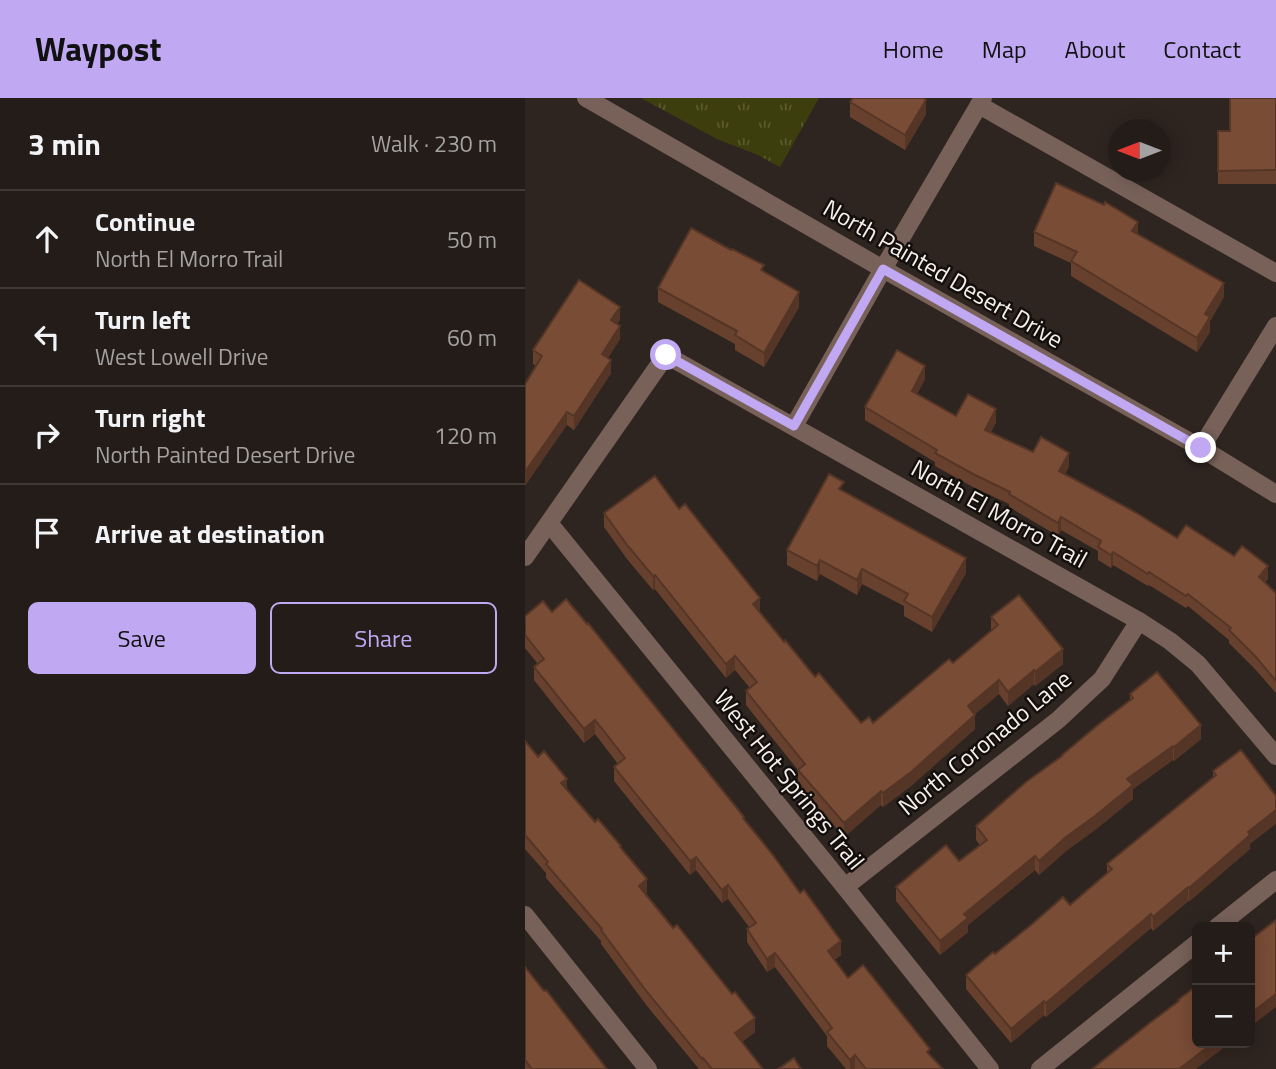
<!DOCTYPE html>
<meta charset="utf-8">
<style>
:root{--surface:#231c18;--page:#2f2925;--text:#f1f3f6;--muted:#a3a1a2;--line:#403a37;--accent:#c1a8f3}
body{margin:0;font-family:"Titillium Web",sans-serif;background:var(--page);color:var(--text)}
.controls{position:absolute;right:21px;bottom:21px;display:grid;overflow:hidden;border-radius:10px;box-shadow:0 4px 18px #0003}
.controls button{width:63px;height:63px;display:grid;place-items:center;padding:0;border:0;border-bottom:2px solid var(--line);background:var(--surface);color:var(--text);font:35px sans-serif}
.compass{position:absolute;left:583px;top:21px;width:63px;height:63px;border-radius:50%;background:var(--surface);box-shadow:0 4px 18px #0003;rotate:270deg}
.stop{position:absolute;width:21px;height:21px;margin:-16px;border:5px solid #c1a8f3;border-radius:50%;background:#fff}
.stop.end{background:#c1a8f3;border-color:#fff;box-shadow:0 2px 7px #0008}
.list{margin:0;padding:0;list-style:none}
h2{display:flex;justify-content:space-between;align-items:center;height:91px;margin:0;padding:0 28px;font-size:30px}
h2 small{font-size:23px;font-weight:400;color:var(--muted)}
.list li{display:grid;grid-template-columns:46px 1fr auto;gap:21px;align-items:center;box-sizing:border-box;height:98px;padding:0 28px;border-top:2px solid var(--line)}
.list b{display:block;font-size:26px;white-space:nowrap}
.list p{margin:0;font-size:23px;white-space:nowrap;color:var(--muted)}
.list em{font-size:23px;font-style:normal;color:var(--muted)}
.actions{display:flex;gap:14px;padding:21px 28px}
.actions a{flex:1;padding:16px 0;border:2px solid var(--accent);border-radius:10px;text-align:center;font-size:24px;color:var(--accent)}
.actions .main{background:var(--accent);color:#111}
.icon{flex:none;width:38px;height:38px;fill:none;stroke:currentColor;stroke-width:2;stroke-linecap:round;stroke-linejoin:round}
.map{position:relative;flex:none;width:751px;height:971px;overflow:hidden}
header{display:flex;align-items:center;gap:42px;box-sizing:border-box;height:98px;padding:0 35px;background:var(--accent);color:#111}
header strong{font-size:33px}
nav{display:flex;gap:38px;margin-inline-start:auto;font-size:24px}
main{display:flex}
aside{flex:1;background:var(--surface)}
.map>svg:first-child{display:block}
</style>
<header>
<strong>Waypost</strong>
<nav><a>Home</a><a>Map</a><a>About</a><a>Contact</a></nav>
</header>
<main>
<aside>
<h2>3 min<small>Walk · 230 m</small></h2>
<ul class="list">
<li><svg class="icon" aria-label="ahead" viewBox="0 0 24 24"><path d="M12 20V5M6 11l6-6 6 6"/></svg><div><b>Continue</b><p>North El Morro Trail</p></div><em>50 m</em></li>
<li><svg class="icon" aria-label="left" viewBox="0 0 24 24"><path d="M17 20v-9H6M10 6l-5 5 5 5"/></svg><div><b>Turn left</b><p>West Lowell Drive</p></div><em>60 m</em></li>
<li><svg class="icon" aria-label="right" viewBox="0 0 24 24"><path d="M7 20v-9h11M14 6l5 5-5 5"/></svg><div><b>Turn right</b><p>North Painted Desert Drive</p></div><em>120 m</em></li>
<li><svg class="icon" aria-label="arrive" viewBox="0 0 24 24"><path d="M6 21V4h12l-3 4 3 4H6"/></svg><div><b>Arrive at destination</b></div></li>
</ul>
<div class="actions"><a class="main">Save</a><a>Share</a></div>
</aside>
<div class="map">
<svg width="751" height="971" viewBox="0 0 751 971">
<defs>
<pattern id="park-tufts" width="24" height="20" patternUnits="userSpaceOnUse" patternTransform="scale(1.75)"><rect width="24" height="20" fill="#3d3e0d"/><path d="M3 7l-1-3M5 7V3M7 7l1-3M15 17l-1-3M17 17v-4M19 17l1-3" fill="none" stroke="#5a5a30"/></pattern>
</defs>
<rect width="100%" height="100%" fill="#2f2520"/>
<polygon fill="url(#park-tufts)" points="116,0 294,0 255,69 233,57 192,41"/>
<g fill="none" stroke-linecap="round" stroke-linejoin="round">
<g stroke="#776159" stroke-width="18">
<polyline points="454,7 751,175"/>
<polyline points="269,328 358,171 458,0"/>
<polyline points="676,350 751,228"/>
<polyline points="24,425 320,789 465,971"/>
<polyline points="0,459 141,257 614,523 645,543 673,566 751,658"/>
<polyline points="320,789 533,622 577,581 614,523"/>
<polyline points="0,817 123,971"/>
<polyline points="692,829 751,782"/>
<polyline points="515,971 672,845"/>
</g>
<polyline stroke="#776159" stroke-width="18" points="61,0 358,171 676,350 751,396"/>
</g>
<g fill="#68412e">
<polygon points="751,0 751,86 693,86 693,33 705,33"/>
<polygon points="325,4 401,16 380,52 325,19"/>
<polygon points="509,134 613,136 699,199 685,223 685,234 672,254 546,178 546,165 509,148"/>
<polygon points="239,174 274,209 239,269 210,252 210,246 133,204 133,190"/>
<polygon points="95,222 92,226 95,241 83,260 86,275 49,332 42,327 11,268 8,266 8,252"/>
<polygon points="400,281 392,296 431,318 471,324 466,334 508,354 544,368 540,376 652,440 743,481 740,484 751,495 751,595 730,571 704,545 704,542 663,508 661,510 624,487 623,488 588,467 586,470 573,462 573,453 536,432 533,438 484,409 484,406 448,389 410,368 410,364 340,322 340,309"/>
<polygon points="319,394 441,475 407,534 379,518 379,508 337,486 332,497 295,476 292,483 262,467 262,452"/>
<polygon points="154,411 259,544 290,579 336,625 348,625 428,565 466,533 466,519 538,566 510,588 509,586 483,608 474,596 450,616 450,631 386,688 358,709 356,707 319,739 273,686 273,672 221,607 221,593 225,590 210,572 201,580 130,491 128,492 102,461 79,429 79,415"/>
<polygon points="27,514 219,721 316,857 309,862 323,880 405,957 418,971 321,971 302,948 302,938 250,869 242,874 222,844 222,831 224,829 203,801 197,805 171,772 165,777 89,683 89,669 93,666 70,636 59,645 9,582 9,569 13,566 0,550 0,518"/>
<polygon points="605,596 676,641 649,663 648,662 608,691 608,701 570,732 541,753 514,777 510,772 443,827 443,834 415,857 371,803 371,789 434,763 455,747 451,742 451,728 537,658 537,657 605,603"/>
<polygon points="0,643 70,724 96,751 122,794 120,796 230,934 217,944 238,971 174,971 122,908 76,846 76,843 21,780 21,775 0,751"/>
<polygon points="716,652 725,751 628,833 626,830 521,919 519,917 486,945 441,891 441,877 470,856 545,807 582,776 582,766 688,679 688,673"/>
<polygon points="0,869 82,971 0,971"/>
</g>
<g fill="#553526">
<polygon points="401,2 401,16 380,52 380,37"/>
<polygon points="613,124 613,138 607,133"/>
<polygon points="699,185 699,199 685,223 685,234 672,254 672,240 680,216"/>
<polygon points="274,194 274,209 239,269 239,255"/>
<polygon points="95,209 95,222 86,235 86,222"/>
<polygon points="95,228 95,241 77,269 77,256"/>
<polygon points="86,262 86,275 49,332 49,318"/>
<polygon points="400,268 400,281 387,306 387,293"/>
<polygon points="471,311 471,324 460,345 460,332"/>
<polygon points="42,314 42,327 0,388 0,374"/>
<polygon points="544,355 544,368 534,386 534,373"/>
<polygon points="536,419 536,432 533,438 533,425"/>
<polygon points="588,454 588,467 586,470 586,457"/>
<polygon points="441,460 441,475 407,534 407,519"/>
<polygon points="295,462 295,476 292,483 292,468"/>
<polygon points="743,468 743,481 734,491 734,479"/>
<polygon points="337,471 337,486 332,497 332,482"/>
<polygon points="130,477 130,491 128,492 128,478"/>
<polygon points="235,500 235,514 228,506"/>
<polygon points="538,551 538,566 510,588 510,574"/>
<polygon points="210,558 210,572 201,580 201,566"/>
<polygon points="509,572 509,586 483,608 483,594"/>
<polygon points="474,582 474,596 443,622 443,608"/>
<polygon points="450,617 450,631 386,688 358,709 358,695"/>
<polygon points="70,622 70,636 59,645 59,631"/>
<polygon points="676,627 676,641 649,663 649,649"/>
<polygon points="648,648 648,662 608,691 608,701 570,732 541,753 514,777 514,763 602,681"/>
<polygon points="42,681 42,694 36,685"/>
<polygon points="356,693 356,707 319,739 319,725"/>
<polygon points="751,712 751,726 725,746 725,751 664,804 664,790 723,734"/>
<polygon points="510,758 510,772 443,827 443,834 415,857 415,843 439,816"/>
<polygon points="171,759 171,772 165,777 165,763"/>
<polygon points="122,781 122,794 114,801 114,788"/>
<polygon points="203,787 203,801 197,805 197,792"/>
<polygon points="663,789 663,803 628,833 628,819"/>
<polygon points="626,816 626,830 521,919 521,905"/>
<polygon points="316,843 316,857 303,867 303,853"/>
<polygon points="250,855 250,869 242,874 242,861"/>
<polygon points="751,896 751,909 725,929 725,916"/>
<polygon points="519,903 519,917 486,945 486,931"/>
<polygon points="230,920 230,934 210,949 210,935"/>
<polygon points="688,945 705,945 671,971 654,971"/>
<polygon points="330,957 330,971 325,971 325,962"/>
</g>
<g fill="#794c36" stroke="#553526" stroke-width="2">
<polygon points="328,0 398,0 401,2 380,37 325,4"/>
<polygon points="705,0 751,0 751,72 693,73 693,33 705,33"/>
<polygon points="531,85 579,107 580,104 613,124 607,133 699,185 680,216 685,219 672,240 546,163 552,154 509,134"/>
<polygon points="166,130 206,152 207,151 239,167 236,172 274,194 239,255 210,237 212,233 133,190"/>
<polygon points="54,182 95,209 86,222 95,228 77,256 86,262 49,318 42,314 0,374 0,286 17,258 8,252"/>
<polygon points="372,252 400,268 387,293 431,318 443,296 471,311 460,332 508,354 516,339 544,355 534,373 610,414 652,440 661,427 709,458 717,448 743,468 734,479 751,495 751,583 730,558 704,532 706,530 663,496 661,498 624,474 623,476 588,454 586,457 573,449 576,443 536,419 533,425 484,396 485,394 448,376 410,355 412,352 340,309"/>
<polygon points="304,376 319,384 314,391 441,460 407,519 379,503 383,496 337,471 332,482 295,462 292,468 262,452"/>
<polygon points="130,378 154,411 160,406 235,500 228,506 259,544 260,542 290,579 294,575 336,625 344,619 348,625 424,561 428,565 473,527 466,519 494,497 538,551 510,574 509,572 483,594 474,582 443,608 450,617 386,674 358,695 356,693 319,725 273,672 280,666 221,593 232,584 210,558 201,566 130,477 128,478 102,447 79,415"/>
<polygon points="41,501 62,526 63,525 219,719 218,720 248,757 275,795 279,792 316,843 303,853 323,880 338,867 405,951 402,954 418,971 341,971 330,957 325,962 302,934 307,930 250,855 242,861 222,831 231,825 203,787 197,792 171,759 165,763 89,669 100,660 70,622 59,631 9,569 19,561 0,537 0,518 18,503 27,514"/>
<polygon points="632,574 676,627 649,649 648,648 602,681 608,687 570,718 541,739 514,763 510,758 439,816 443,820 415,843 371,789 421,747 434,763 462,742 451,728 501,684 537,658 537,657 574,626 608,600 605,596"/>
<polygon points="0,643 13,659 19,653 42,681 36,685 70,724 73,721 96,748 95,749 122,781 114,788 148,830 152,827 207,896 210,894 230,920 210,935 238,971 187,971 178,960 177,961 122,894 76,832 77,831 21,766 23,764 0,737"/>
<polygon points="716,652 751,698 751,712 723,734 725,737 664,790 663,789 628,819 626,816 521,905 519,903 486,931 441,877 468,854 470,856 506,827 538,799 545,807 587,771 582,766 691,677 688,673"/>
<polygon points="751,822 751,896 725,916 725,842"/>
<polygon points="0,869 19,893 21,892 82,971 7,971 0,962"/>
<polygon points="670,889 672,892 672,945 688,945 654,971 567,971 626,924 654,903 653,902"/>
<polygon points="269,960 276,971 253,971"/>
</g>
<g fill="none" stroke-linecap="round" stroke-linejoin="round">
<polyline stroke="#c1a8f3" stroke-width="9" points="141,257 269,328 358,171 676,350"/>
</g>
<g text-anchor="middle" stroke-width="5" stroke-linejoin="round" paint-order="stroke">
<g font-size="24" fill="#f6efec" stroke="#130f0d">
<text transform="translate(418 176) rotate(30)" y="8">North Painted Desert Drive</text>
<text transform="translate(474 416) rotate(29)" y="8">North El Morro Trail</text>
<text transform="translate(460 645) rotate(-39)" y="8">North Coronado Lane</text>
<text transform="translate(264 682) rotate(51)" y="8">West Hot Springs Trail</text>
</g>
</g>
</svg>
<div class="controls">
<button>+</button>
<button>−</button>
</div>
<svg class="compass" viewBox="-18 -18 36 36"><path d="M0-13l5 13h-10z" fill="#e53935"/><path d="M0 13l5-13h-10z" fill="#a3a1a2"/></svg>
<div class="stop" style="left:141px;top:257px"></div>
<div class="stop end" style="left:676px;top:350px"></div>
</div>
</main>
